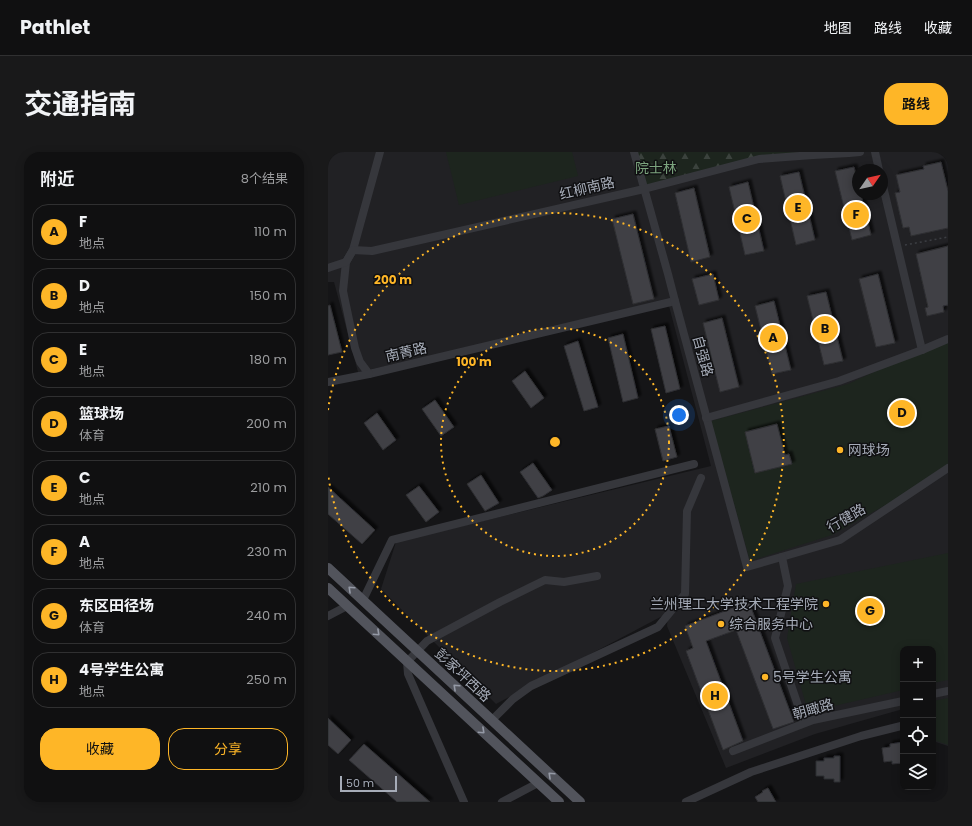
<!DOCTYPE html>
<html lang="zh">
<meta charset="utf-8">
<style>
:root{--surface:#101011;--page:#19191a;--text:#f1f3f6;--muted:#9c9d9f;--line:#303031;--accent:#feb627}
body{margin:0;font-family:Poppins,"Noto Sans SC",sans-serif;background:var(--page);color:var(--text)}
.controls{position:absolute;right:12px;bottom:12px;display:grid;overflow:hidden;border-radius:8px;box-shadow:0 2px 10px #0003}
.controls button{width:36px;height:36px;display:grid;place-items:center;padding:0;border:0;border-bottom:1px solid var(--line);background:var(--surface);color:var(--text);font:20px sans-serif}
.compass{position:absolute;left:524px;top:12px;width:36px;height:36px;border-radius:50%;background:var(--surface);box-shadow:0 2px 10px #0003;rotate:56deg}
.scale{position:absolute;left:12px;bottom:10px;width:57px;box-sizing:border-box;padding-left:4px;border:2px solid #a6acb8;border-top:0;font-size:11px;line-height:14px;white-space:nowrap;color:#a6acb8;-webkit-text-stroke:3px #101012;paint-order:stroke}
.you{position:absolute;left:351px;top:263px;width:14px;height:14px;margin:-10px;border:3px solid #fff;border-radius:50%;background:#1a73e8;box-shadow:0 0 0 6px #1a73e833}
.badge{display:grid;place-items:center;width:26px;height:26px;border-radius:50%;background:var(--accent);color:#111;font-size:13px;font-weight:700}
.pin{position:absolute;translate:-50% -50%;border:2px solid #fff;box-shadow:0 1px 4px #0006}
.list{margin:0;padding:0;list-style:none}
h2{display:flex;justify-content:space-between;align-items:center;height:52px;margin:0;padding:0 16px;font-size:17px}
h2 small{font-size:13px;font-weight:400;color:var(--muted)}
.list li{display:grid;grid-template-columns:26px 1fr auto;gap:12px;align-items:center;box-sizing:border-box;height:56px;margin:0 8px 8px;padding:0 8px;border:1px solid var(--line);border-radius:16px}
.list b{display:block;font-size:15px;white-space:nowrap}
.list p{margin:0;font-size:13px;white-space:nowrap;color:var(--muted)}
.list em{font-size:13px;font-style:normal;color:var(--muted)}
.actions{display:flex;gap:8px;padding:12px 16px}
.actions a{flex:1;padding:9px 0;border:1px solid var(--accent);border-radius:16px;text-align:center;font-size:14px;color:var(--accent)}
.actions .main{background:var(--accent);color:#111}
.icon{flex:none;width:22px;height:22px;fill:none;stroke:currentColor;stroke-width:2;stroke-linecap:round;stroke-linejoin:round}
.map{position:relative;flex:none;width:620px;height:650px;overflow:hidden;border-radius:16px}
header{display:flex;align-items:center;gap:24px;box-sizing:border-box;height:56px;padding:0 20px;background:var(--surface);border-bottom:1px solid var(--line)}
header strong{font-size:19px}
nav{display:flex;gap:22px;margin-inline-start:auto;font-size:14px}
.intro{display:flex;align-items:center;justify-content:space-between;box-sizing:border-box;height:96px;padding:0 24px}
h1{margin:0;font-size:28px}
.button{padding:10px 18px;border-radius:16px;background:var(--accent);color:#111;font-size:14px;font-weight:700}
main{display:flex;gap:24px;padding:0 24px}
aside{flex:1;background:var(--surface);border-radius:16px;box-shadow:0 2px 10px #0003}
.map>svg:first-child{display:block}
</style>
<header>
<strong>Pathlet</strong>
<nav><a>地图</a><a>路线</a><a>收藏</a></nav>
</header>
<div class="intro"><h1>交通指南</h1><a class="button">路线</a></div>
<main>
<aside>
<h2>附近<small>8个结果</small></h2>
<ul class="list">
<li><span class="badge">A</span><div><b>F</b><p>地点</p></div><em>110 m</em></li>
<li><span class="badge">B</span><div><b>D</b><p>地点</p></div><em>150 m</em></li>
<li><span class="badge">C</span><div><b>E</b><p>地点</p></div><em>180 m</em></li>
<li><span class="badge">D</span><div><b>篮球场</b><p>体育</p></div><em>200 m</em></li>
<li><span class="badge">E</span><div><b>C</b><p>地点</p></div><em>210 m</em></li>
<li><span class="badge">F</span><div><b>A</b><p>地点</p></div><em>230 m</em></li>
<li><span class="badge">G</span><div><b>东区田径场</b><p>体育</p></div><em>240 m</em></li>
<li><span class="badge">H</span><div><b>4号学生公寓</b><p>地点</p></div><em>250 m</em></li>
</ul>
<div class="actions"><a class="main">收藏</a><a>分享</a></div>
</aside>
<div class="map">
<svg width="620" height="650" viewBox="0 0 620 650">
<defs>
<pattern id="forest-firs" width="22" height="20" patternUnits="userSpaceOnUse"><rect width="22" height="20" fill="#1d251e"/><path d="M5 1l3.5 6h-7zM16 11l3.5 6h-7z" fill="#3b423d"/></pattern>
<filter id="shadow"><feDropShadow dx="3" dy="-3" stdDeviation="1" flood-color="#0009"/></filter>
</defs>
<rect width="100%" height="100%" fill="#151517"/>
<path fill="#212124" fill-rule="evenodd" d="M0 0H620V594L605 589V497H575V557L487 582 398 616 339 474 340 461 168 552 53 437 68 390 383 314 341 154 30 220 6 130H0ZM530 18H554V42H530Z"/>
<polygon fill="url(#forest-firs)" points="308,0 532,0 435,6 316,37"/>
<g fill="#1d251e">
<polygon points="118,0 244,0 250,24 131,53"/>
<polygon points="620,187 620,312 563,350 504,383 422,409 383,269 520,232 572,208"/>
<polygon points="620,401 620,528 605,531 605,497 575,497 575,538 480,560 459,486 468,432"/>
<polygon points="620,546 620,593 605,588 605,549"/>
</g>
<g fill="#3f4044" stroke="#2f2f33" filter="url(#shadow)">
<polygon points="613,10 620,39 620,76 583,84 581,75 575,76 567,41 572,40 568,23 596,17 595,14"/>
<polygon points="526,15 530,30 530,42 533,42 543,83 524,88 507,19"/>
<polygon points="471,20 487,88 468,93 452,24"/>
<polygon points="420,30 436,99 417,103 401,35"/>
<polygon points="366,36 382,105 363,110 347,41"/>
<polygon points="305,62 326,147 305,152 284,67"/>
<polygon points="620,94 620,153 615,154 616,160 599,164 597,156 600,155 588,102"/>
<polygon points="385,122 391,148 371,153 364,127"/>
<polygon points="550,122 567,191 548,195 531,127"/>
<polygon points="498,140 515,209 496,213 479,144"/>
<polygon points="446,149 463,218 444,222 427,154"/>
<polygon points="2,153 14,200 0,203 0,154"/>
<polygon points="394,166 411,235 392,240 375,171"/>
<polygon points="337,174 352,237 338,241 323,177"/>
<polygon points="295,182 310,246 295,250 280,186"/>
<polygon points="250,189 270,255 256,259 236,194"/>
<polygon points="197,219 216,246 203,256 184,229"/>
<polygon points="107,248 126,275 113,284 94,257"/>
<polygon points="49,261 68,288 55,298 36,271"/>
<polygon points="449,272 457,303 461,302 464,312 427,321 417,280"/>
<polygon points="341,274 349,305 335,309 327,277"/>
<polygon points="205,311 224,338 215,344 210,346 192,320"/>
<polygon points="153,323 171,351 157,359 139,332"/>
<polygon points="91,334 111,360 98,370 78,343"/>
<polygon points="0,335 47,378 34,392 0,362"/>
<polygon points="421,450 466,570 445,577 408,478 378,489 415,589 395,598 358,499 365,496 357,474"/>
<polygon points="0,566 23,588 10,602 0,593"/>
<polygon points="575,590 575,611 564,612 564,609 556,610 554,596 562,595 562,592"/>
<polygon points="36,592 102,650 69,650 21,608"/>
<polygon points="506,604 512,604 512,630 506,630 506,627 496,627 496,624 488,624 488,609 496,609 496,606 506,606"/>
<polygon points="440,636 448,650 430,650 427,645 435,640 434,639"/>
</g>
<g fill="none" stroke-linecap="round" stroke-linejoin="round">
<polyline stroke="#3c3e43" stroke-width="1.5" stroke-dasharray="2 3" stroke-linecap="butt" points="577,93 620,85"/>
<g stroke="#36373c" stroke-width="8">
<polyline points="52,0 25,98 18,110 15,139 27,196 32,210 41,222 347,149"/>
<polyline points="306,0 340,122 347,149 419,415 512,388 620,316"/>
<polyline points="547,0 551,18"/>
<polyline points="554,30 594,198"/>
<polyline points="0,116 18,110 25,98 44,99 316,37 431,7 485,3 521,1 532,0"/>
<polyline points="0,230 41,222"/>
<polyline points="378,266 511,229 594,198 620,187"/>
<polyline points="454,405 460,434 447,486 476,571"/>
<polyline points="35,448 64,388 366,312"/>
<polyline points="0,464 19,454"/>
<polyline points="605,542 620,539"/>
<polyline points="164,568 185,547 203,534 330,475 357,442 359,359 373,326"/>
<polyline points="405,599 485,568 575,549"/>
<polyline points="136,650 80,522 79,510 99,489 172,450 217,428 236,430 269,424"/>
<polyline points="174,650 210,631"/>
<polyline points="358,650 423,620 533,584 573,574"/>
</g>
<g stroke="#52545c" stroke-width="10">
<polyline points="0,416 252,650"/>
<polyline points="0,436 231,650"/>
</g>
</g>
<defs><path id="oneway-chevron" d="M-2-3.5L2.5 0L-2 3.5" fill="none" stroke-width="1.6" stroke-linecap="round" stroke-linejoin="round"/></defs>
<g stroke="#959aa6">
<use href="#oneway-chevron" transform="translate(23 437) rotate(-137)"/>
<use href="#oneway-chevron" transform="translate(49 481) rotate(43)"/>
<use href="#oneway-chevron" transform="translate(128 535) rotate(-137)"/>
<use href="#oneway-chevron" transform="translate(154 579) rotate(43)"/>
<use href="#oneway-chevron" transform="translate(223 623) rotate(-137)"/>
</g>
<g fill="none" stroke="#feb627" stroke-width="2" stroke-dasharray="2 4">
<circle cx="227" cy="290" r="114"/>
<path d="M0 258A229 229 0 1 1 0 322"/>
</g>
<g fill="#feb627" stroke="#101012" stroke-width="1.5">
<circle cx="512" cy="298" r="4"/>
<circle cx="498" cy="452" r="4"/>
<circle cx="393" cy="472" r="4"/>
<circle cx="437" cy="525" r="4"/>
</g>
<g text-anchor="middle" stroke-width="3" stroke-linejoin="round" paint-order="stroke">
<g font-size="14" fill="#7ca47e" stroke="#101012">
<text x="328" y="21">院士林</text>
</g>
<g font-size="14" fill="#a6acb8" stroke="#101012">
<text transform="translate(259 36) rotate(-13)" y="5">红柳南路</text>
<text transform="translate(78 200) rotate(-13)" y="5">南菁路</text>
<text transform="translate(375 204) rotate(75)" y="5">自强路</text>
<text transform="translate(518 366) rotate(-30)" y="5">行健路</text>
<text transform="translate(135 523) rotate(43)" y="5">彭家坪西路</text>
<text transform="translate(485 557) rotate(-16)" y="5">朝瞰路</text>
</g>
<g font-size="14" fill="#a6acb8" stroke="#101012" text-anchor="start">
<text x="520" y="303">网球场</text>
<text x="490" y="457" text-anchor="end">兰州理工大学技术工程学院</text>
<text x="401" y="477">综合服务中心</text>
<text x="445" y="530">5号学生公寓</text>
</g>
</g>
<circle cx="227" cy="290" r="6" fill="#feb627" stroke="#101012" stroke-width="2"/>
<g font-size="12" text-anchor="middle" font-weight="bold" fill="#feb627" stroke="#101012" stroke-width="3" stroke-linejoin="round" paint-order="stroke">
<text x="65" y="132">200 m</text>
<text x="146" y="214">100 m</text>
</g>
</svg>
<div class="controls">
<button>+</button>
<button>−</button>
<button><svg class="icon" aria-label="locate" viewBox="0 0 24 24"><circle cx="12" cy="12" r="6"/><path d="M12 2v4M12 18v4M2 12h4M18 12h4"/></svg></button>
<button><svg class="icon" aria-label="layers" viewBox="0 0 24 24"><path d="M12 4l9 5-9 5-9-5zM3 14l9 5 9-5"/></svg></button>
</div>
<svg class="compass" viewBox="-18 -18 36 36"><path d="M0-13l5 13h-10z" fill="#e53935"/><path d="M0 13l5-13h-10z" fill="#9c9d9f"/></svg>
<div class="scale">50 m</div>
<div class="you"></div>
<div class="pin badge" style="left:445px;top:186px">A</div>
<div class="pin badge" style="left:497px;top:177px">B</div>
<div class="pin badge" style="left:419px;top:67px">C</div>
<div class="pin badge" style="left:574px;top:261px">D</div>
<div class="pin badge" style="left:470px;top:56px">E</div>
<div class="pin badge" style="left:528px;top:63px">F</div>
<div class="pin badge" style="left:542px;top:459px">G</div>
<div class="pin badge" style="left:387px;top:544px">H</div>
</div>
</main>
